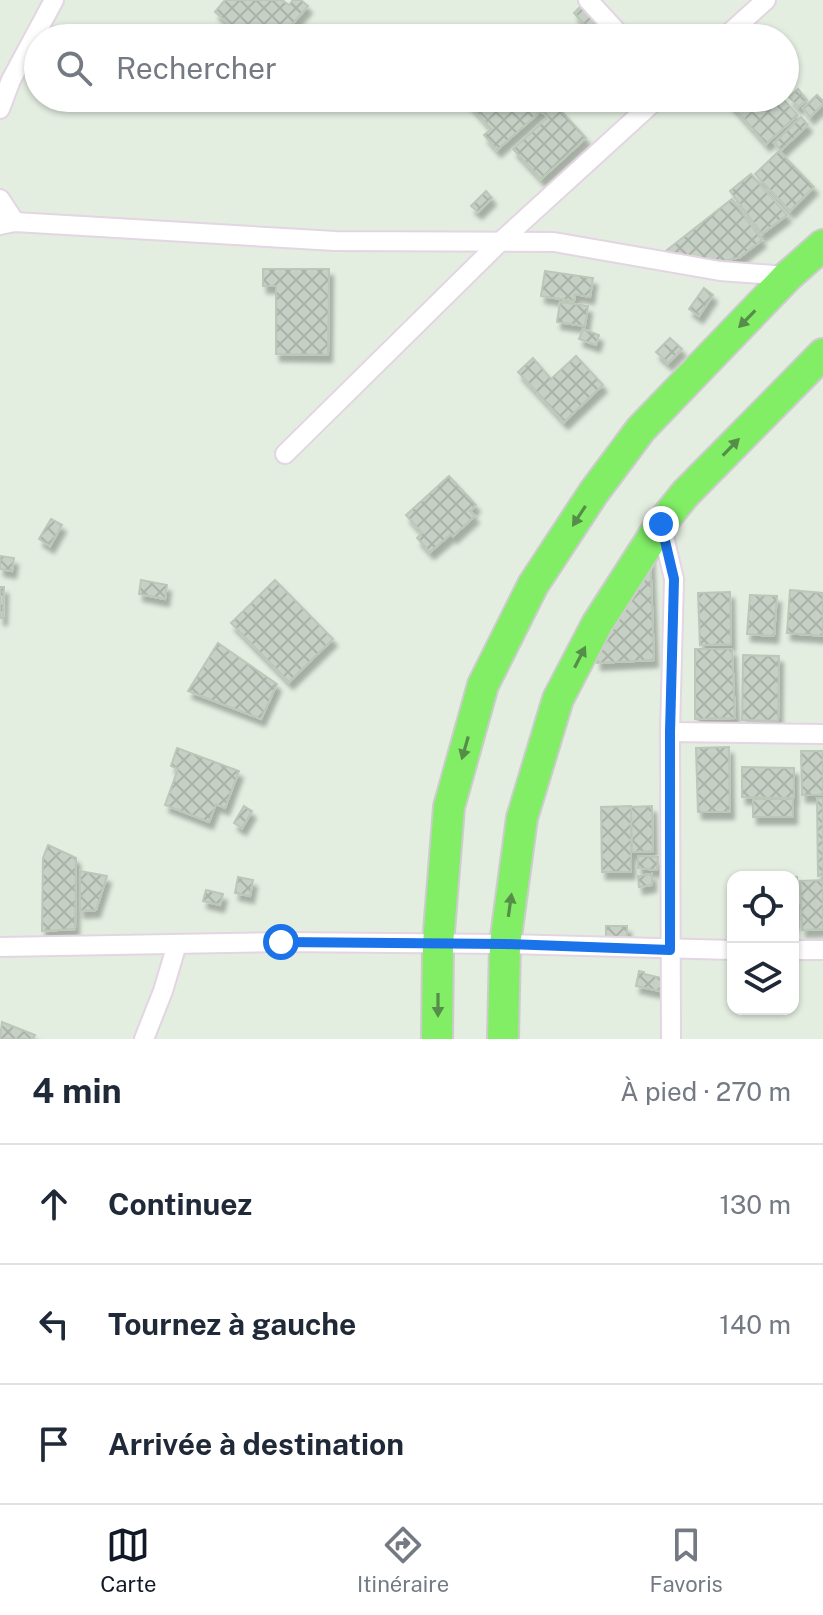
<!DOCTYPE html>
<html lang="fr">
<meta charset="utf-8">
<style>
:root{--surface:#fff;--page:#f6f6f7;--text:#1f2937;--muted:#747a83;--line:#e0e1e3;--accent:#111827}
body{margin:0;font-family:"Public Sans",sans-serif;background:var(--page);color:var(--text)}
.controls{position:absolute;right:24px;bottom:24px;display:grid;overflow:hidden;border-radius:16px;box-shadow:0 2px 6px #0004}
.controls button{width:72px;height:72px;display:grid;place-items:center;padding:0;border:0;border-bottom:2px solid var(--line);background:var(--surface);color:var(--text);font:40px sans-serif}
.stop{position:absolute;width:24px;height:24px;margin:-18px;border:6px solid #1a73e8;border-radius:50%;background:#fff}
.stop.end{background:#1a73e8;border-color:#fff;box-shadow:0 2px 8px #0008}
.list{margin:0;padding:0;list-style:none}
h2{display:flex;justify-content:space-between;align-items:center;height:104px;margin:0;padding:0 32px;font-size:34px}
h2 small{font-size:26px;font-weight:400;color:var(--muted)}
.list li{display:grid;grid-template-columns:52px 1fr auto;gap:24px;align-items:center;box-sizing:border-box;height:120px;padding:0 32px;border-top:2px solid var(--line)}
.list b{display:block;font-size:30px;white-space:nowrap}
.list em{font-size:26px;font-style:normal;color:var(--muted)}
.icon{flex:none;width:44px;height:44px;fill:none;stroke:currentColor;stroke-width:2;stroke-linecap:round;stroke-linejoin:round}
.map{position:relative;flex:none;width:823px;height:1039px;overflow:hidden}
.search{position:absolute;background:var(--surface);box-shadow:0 2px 6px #0004;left:24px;right:24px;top:24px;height:88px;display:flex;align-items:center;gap:20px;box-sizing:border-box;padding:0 28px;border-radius:44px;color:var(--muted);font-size:30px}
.sheet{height:464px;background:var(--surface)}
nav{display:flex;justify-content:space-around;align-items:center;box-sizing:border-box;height:112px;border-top:2px solid var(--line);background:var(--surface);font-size:22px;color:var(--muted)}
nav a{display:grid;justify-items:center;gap:4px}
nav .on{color:var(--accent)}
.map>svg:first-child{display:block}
</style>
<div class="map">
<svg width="823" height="1039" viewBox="0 0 823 1039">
<defs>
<pattern id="building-cross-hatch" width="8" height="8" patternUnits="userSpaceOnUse" patternTransform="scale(2)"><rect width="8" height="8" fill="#c6d0c5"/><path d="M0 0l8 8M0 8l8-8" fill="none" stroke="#aab3a9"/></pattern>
<filter id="shadow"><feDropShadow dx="4" dy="7" stdDeviation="2" flood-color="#0004"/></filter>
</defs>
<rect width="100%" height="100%" fill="#e3ede0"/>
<g fill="url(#building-cross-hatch)" stroke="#bbc8b9" stroke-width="2" filter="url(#shadow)">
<polygon points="225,0 282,0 289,5 293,0 301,0 308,6 281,37 267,25 256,38 245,38 215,12"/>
<polygon points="583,4 598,20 588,29 574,13"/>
<polygon points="798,89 807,100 798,107 789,97"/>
<polygon points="817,95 823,101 823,104 810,117 803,108"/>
<polygon points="464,98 548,98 551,102 497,150 484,135 491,129"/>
<polygon points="725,98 782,98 798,115 766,144"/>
<polygon points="554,103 586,138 541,179 513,149 548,117 543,113"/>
<polygon points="801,117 808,125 781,150 774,143"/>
<polygon points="779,151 814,187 790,211 755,174"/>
<polygon points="751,174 787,215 762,234 730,191"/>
<polygon points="486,191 492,198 478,212 471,206"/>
<polygon points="732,199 762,240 740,257 725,261 662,254"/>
<polygon points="263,269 329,269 328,355 276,354 276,286 263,286"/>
<polygon points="545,271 593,278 590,297 575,294 574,301 541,296"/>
<polygon points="704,288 713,295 699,316 689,309"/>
<polygon points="560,302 588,306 585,326 557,322"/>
<polygon points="583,329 599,335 596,345 579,339"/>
<polygon points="670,338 682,349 668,363 656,352"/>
<polygon points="576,356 603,385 564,422 518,372 533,358 551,379"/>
<polygon points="449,476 476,505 470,511 475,516 453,536 451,534 430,552 417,538 422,533 406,515"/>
<polygon points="51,519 62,525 50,546 39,539"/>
<polygon points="650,551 654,660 597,663 598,624"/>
<polygon points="0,556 14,558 12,571 0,569"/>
<polygon points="141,580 167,585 165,599 139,594"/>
<polygon points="275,580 333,639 289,682 231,623"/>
<polygon points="0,587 4,587 3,618 0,618"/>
<polygon points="790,590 823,593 823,636 787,633"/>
<polygon points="730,592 731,644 700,645 698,593"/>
<polygon points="750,595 777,596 774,636 747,634"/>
<polygon points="218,643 277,684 261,719 188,691"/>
<polygon points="695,649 732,649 735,718 695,719"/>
<polygon points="743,655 779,656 778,721 742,720"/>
<polygon points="729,747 730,812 698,812 696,748"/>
<polygon points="177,748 239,771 225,808 216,804 209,822 165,805 178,769 171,766"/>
<polygon points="801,751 823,751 823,795 802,795"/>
<polygon points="742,767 794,768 794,798 742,797"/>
<polygon points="817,798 823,798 823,875 818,876"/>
<rect x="753" y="799" width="40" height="18"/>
<polygon points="244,806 252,811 242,828 234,823"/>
<polygon points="631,806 631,872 602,872 601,807"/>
<polygon points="652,806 653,851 632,852 631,807"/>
<polygon points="48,845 76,858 75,929 42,931 43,858"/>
<polygon points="638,856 658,857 657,870 638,868"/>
<polygon points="80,871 107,876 96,910 80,911"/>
<polygon points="652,874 652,885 639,887 638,876"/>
<polygon points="772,876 797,877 795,923 793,923 793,877"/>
<polygon points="238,877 253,880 250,896 235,893"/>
<polygon points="823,880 823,929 802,930 800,881"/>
<polygon points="206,890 223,894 220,905 203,901"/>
<rect x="606" y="926" width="21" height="15"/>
<polygon points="639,971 644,972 644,974 666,979 664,992 636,986"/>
<polygon points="2,1022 35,1035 33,1039 0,1039"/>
</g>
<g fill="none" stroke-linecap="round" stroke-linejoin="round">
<g stroke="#e4d5e3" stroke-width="22">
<g id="minor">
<polyline points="588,0 623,38"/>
<polyline points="724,38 766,0"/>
<polyline points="0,109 11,80 54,0"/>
<polyline points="0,199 15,222"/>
<polyline points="0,225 15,222 335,241 554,242 720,271 788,276"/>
<polyline points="285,454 500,242 658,98"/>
<polyline points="661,524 674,579 670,732 671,1039"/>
<polyline points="670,732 823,734"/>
<polyline points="0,947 281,942 505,944 733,950"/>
<polyline points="793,950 823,950"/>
<polyline points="144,1039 163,991 177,944"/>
</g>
</g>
<g stroke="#ccc" stroke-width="34">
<g id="trunk">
<polyline points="437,1039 438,944 449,807 483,685 533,585 594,492 641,429 788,276 823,245"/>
<polyline points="503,1039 505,944 522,818 558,699 597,624 661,524 685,494 823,354"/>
</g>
</g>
<use href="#minor" stroke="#fff" stroke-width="18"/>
<use href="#trunk" stroke="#81ee66" stroke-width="30"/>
</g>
<defs><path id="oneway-solid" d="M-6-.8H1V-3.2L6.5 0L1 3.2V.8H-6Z" transform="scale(2)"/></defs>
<g fill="#568d49">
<use href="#oneway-solid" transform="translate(747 319) rotate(134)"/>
<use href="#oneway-solid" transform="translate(731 447) rotate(-46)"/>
<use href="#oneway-solid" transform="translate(579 516) rotate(123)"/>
<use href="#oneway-solid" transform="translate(580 657) rotate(-63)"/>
<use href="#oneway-solid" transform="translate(465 748) rotate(106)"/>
<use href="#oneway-solid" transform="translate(510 905) rotate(-82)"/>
<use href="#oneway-solid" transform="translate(438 1005) rotate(90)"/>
</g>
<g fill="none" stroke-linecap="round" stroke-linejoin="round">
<polyline stroke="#1a73e8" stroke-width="10" points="281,942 505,944 670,950 670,732 674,579 661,524"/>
</g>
</svg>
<div class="controls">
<button><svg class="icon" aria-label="locate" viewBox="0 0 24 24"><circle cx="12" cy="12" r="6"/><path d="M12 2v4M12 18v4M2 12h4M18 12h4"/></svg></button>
<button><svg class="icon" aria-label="layers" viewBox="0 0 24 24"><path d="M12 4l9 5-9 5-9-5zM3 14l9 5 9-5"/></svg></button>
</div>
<div class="stop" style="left:281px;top:942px"></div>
<div class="stop end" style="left:661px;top:524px"></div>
<div class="search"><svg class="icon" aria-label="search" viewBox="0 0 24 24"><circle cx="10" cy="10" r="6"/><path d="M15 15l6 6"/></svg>Rechercher</div>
</div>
<section class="sheet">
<h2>4 min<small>À pied · 270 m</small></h2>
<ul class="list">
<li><svg class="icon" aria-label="ahead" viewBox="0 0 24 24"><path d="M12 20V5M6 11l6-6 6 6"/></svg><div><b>Continuez</b></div><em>130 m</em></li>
<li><svg class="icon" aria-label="left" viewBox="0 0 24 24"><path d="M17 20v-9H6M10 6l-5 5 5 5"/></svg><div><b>Tournez à gauche</b></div><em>140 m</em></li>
<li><svg class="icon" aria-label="arrive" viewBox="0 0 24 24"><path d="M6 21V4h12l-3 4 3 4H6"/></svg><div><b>Arrivée à destination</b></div></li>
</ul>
</section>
<nav>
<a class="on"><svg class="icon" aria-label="map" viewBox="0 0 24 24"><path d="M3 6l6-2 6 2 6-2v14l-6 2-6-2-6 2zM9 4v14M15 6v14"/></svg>Carte</a>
<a><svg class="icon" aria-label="directions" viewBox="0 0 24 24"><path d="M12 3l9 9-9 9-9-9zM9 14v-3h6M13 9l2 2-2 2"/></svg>Itinéraire</a>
<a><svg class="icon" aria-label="saved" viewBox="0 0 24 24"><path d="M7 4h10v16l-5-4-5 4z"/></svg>Favoris</a>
</nav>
